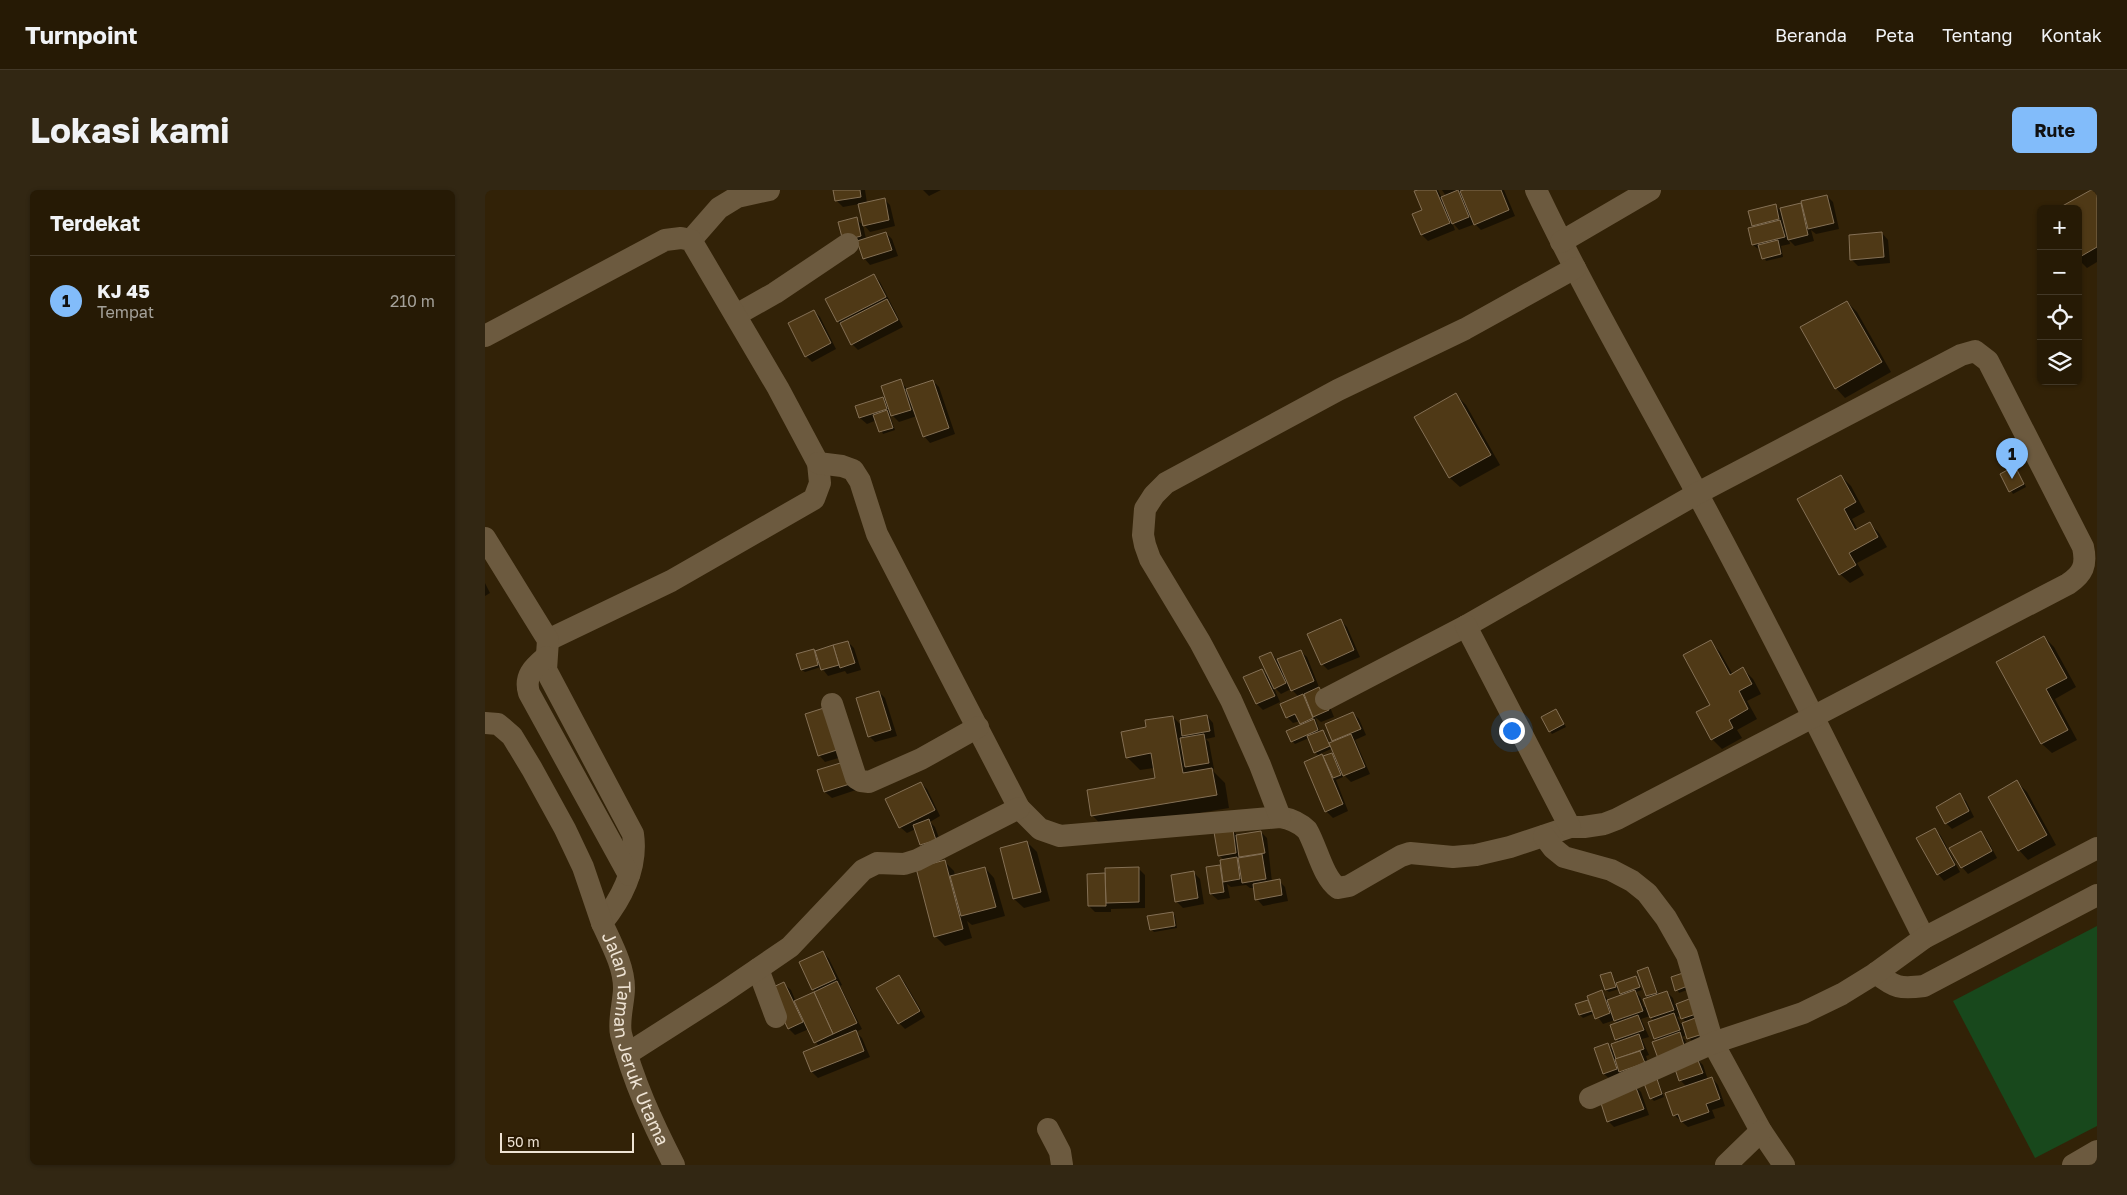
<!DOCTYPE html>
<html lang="id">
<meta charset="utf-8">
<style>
:root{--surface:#261a05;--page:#322713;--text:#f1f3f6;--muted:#a4a19a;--line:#423827;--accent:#82bcfa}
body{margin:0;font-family:"Golos Text",sans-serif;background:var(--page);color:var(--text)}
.controls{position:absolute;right:15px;top:15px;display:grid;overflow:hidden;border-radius:8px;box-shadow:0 1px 4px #0004}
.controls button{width:45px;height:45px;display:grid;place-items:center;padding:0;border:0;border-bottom:1px solid var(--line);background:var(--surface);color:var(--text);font:25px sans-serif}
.scale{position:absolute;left:15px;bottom:12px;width:134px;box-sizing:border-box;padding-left:5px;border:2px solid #eee3d4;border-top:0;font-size:14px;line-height:18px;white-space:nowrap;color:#eee3d4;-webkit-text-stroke:4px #281800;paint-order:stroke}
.you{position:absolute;left:1026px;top:540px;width:18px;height:18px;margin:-12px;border:4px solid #fff;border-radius:50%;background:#1a73e8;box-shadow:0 0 0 8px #1a73e833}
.badge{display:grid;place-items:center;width:32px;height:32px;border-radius:50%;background:var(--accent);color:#111;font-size:16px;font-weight:700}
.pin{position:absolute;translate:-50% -41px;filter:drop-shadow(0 1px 2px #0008)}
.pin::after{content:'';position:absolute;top:26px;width:18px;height:15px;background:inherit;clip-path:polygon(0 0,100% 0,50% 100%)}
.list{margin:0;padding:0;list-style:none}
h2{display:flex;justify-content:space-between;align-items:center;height:65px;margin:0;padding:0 20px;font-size:21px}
h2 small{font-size:16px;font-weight:400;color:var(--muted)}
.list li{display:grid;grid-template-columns:32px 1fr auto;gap:15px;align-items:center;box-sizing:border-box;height:90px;padding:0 20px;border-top:1px solid var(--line)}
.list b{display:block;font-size:19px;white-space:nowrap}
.list p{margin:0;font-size:16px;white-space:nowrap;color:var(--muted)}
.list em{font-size:16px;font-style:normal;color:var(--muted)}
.icon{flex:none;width:28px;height:28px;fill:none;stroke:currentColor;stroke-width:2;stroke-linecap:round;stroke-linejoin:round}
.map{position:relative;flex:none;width:1612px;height:975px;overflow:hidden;border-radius:8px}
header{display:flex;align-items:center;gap:30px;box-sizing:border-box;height:70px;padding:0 25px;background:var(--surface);border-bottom:1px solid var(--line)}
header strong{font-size:24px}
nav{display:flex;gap:28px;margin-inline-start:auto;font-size:18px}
.intro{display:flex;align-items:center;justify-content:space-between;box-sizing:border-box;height:120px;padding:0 30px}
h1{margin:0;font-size:35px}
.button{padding:12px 22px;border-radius:8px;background:var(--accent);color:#111;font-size:18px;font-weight:700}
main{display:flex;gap:30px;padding:0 30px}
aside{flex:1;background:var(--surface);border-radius:8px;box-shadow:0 1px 4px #0004}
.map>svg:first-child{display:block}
</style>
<header>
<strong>Turnpoint</strong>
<nav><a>Beranda</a><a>Peta</a><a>Tentang</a><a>Kontak</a></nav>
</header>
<div class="intro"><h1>Lokasi kami</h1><a class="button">Rute</a></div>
<main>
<aside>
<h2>Terdekat<small></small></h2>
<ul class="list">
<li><span class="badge">1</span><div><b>KJ 45</b><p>Tempat</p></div><em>210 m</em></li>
</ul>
</aside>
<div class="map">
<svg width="1612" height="975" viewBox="0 0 1612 975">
<rect width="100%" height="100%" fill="#322207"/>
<polygon fill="#18481c" points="1612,736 1612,936 1550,968 1468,811"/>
<g fill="#0007" fill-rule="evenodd">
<polygon points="350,0 380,0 382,13 399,9 405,15 410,36 385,42 379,35 374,14 358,17 352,11"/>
<polygon points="438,0 456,0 444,6"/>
<polygon points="936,0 953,0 957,8 961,6 957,0 1019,0 1030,26 996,40 990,34 974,40 967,32 970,40 943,51 937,45 928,25 939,21"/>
<polygon points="1608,0 1612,0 1612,72 1602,78 1593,69 1593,19"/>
<polygon points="1342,6 1348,12 1354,39 1331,44 1326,40 1329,51 1310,56 1304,50 1305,54 1296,56 1298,67 1281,71 1276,61 1268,55 1268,38 1265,22 1290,15 1298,23 1315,14 1320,19"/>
<polygon points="371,29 378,35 381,49 401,43 407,49 413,66 385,75 379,68 374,54 365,56"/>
<polygon points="1397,43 1403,50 1405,73 1373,76 1366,69"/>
<polygon points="389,85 395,92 418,137 373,160 367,154 353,131"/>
<polygon points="1362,112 1372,122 1406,182 1360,208 1351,198"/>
<polygon points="329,121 335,127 351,159 327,172 321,166"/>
<polygon points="415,191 423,200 448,191 454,197 470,244 445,253 439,246 432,226 414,232 407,225 405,226 410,240 398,244 392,230 382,234 375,228 372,217 398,208 403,213"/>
<polygon points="971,205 981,215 1015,275 975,297 965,288 931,228"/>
<polygon points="1532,280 1541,297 1528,304 1516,284"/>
<polygon points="1356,286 1366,296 1380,322 1367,329 1373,340 1385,334 1394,343 1402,357 1372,373 1379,385 1365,393 1355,384"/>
<polygon points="0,393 5,403 0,406"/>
<polygon points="855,430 862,437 875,467 843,480 837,474"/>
<polygon points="1559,447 1569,457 1591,497 1570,509 1592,550 1567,563 1557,554 1513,472"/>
<polygon points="363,452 369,458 376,480 362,484 360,481 343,486 336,477 320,482 317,480 328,460 330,462"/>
<polygon points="1225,452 1235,462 1248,485 1258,479 1268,489 1276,504 1262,511 1272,529 1252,540 1257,548 1237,559 1227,549 1213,523 1227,515"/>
<path d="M815 461 822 467 834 497 832 498 840 505 849 527 836 532 830 527 835 542 838 541 841 544 845 554 850 552 848 550 868 523 874 529 881 545 870 550 885 584 866 592 856 582 858 587 851 590 863 621 848 628 841 621 834 566 830 562 824 548 810 554 807 551 817 535 815 531 808 533 802 527 814 507 806 499 796 504 788 496 795 512 778 520 772 514 777 480 785 488 786 463 793 471ZM820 503 824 512H823L816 505ZM848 558 853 571 846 564 839 567 835 564Z"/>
<polygon points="394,502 400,508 412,546 390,552 384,546"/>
<polygon points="321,524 360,566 340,572 334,565"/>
<polygon points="1073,524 1081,537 1067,544 1065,541"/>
<polygon points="722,526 728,533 730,547 721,549 724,552 729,579 727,580 740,593 744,618 620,639 608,626 671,589 669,578 655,580 642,567 663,538 688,527 697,536"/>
<polygon points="334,581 374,599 347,608 340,602"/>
<polygon points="1532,592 1542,602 1571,655 1543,670 1534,660"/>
<polygon points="436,593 442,599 455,626 445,632 450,637 457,656 443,661 436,655 431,639 422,643 415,637"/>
<polygon points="1474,605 1481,611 1489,627 1467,639 1461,633"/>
<polygon points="1450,639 1456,646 1475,682 1459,691 1453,684"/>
<polygon points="747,640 753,646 776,642 782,648 787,692 794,691 800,697 803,711 778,716 772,709 770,698 765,698 761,695 746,697 742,694 745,708 733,710 726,704 734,676 738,680 740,671 734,665"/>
<polygon points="1496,643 1502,649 1512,668 1483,684 1477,677"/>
<polygon points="542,652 552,662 565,711 539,718 529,709"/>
<polygon points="460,672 469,681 470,686 500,678 509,688 520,726 487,735 482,731 487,748 460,756 450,746"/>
<polygon points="653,678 660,685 660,718 626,719 626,722 610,722 604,716 604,685 622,685"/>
<polygon points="709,683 715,689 719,714 698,718 691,711"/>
<polygon points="688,723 690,726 692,738 669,742 666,739"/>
<polygon points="338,762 344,769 357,795 355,796 377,839 371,842 377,848 385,867 333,888 327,882 319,863 334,857 324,839 310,845 304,839 299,794 306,800 311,812 331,802 328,799"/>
<path d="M1162 778 1174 805 1182 802 1188 808 1190 815 1212 808 1224 833 1210 855 1202 845 1197 847 1200 850 1207 868 1170 848 1169 831 1165 826 1156 829 1164 847 1157 849 1164 865 1161 866 1165 879 1126 890 1119 884 1111 859 1123 855 1129 861 1134 853 1126 836 1133 833 1130 830 1118 834 1110 823 1098 828 1095 825 1103 811 1107 815 1117 802 1124 811 1138 806 1134 799 1124 802 1121 800 1126 783 1131 794 1150 788 1157 800 1151 802 1156 808 1159 817 1162 816 1165 808 1162 805ZM1196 826 1201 833 1196 834 1192 827Z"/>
<polygon points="414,786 420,793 440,827 420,839 414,833"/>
<polygon points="1187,788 1207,798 1194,803"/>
<polygon points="1212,869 1218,875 1223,890 1227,888 1233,895 1240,916 1227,920 1230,928 1203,937 1189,925 1202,897 1195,890"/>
<polygon points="1172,888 1179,907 1169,911 1166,908"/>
<polygon points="1150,896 1156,902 1164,925 1129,937 1123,931"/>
</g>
<g fill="#4f3916" stroke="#847055">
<polygon points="348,0 375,0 376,7 350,11"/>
<polygon points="933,0 951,0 965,33 936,45 927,24 937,20 929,1"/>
<polygon points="973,0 984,27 967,34 956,7"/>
<polygon points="979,0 1016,0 1024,20 989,35 975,1"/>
<polygon points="1606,0 1612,0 1612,57 1593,68 1593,19 1572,19"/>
<polygon points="1342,5 1349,33 1323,39 1316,11"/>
<polygon points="400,8 404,30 378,36 373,14"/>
<polygon points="1316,13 1323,45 1303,50 1295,18"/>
<polygon points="1291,14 1294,29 1267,36 1263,21"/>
<polygon points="372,27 376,46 358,51 353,32"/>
<polygon points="1295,30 1300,47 1267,55 1263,38"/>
<polygon points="401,42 407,60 378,69 372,51"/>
<polygon points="1397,42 1399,67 1365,70 1364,45"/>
<polygon points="1293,50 1296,64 1277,69 1273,55"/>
<polygon points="389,84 401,107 352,132 340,109"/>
<polygon points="402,109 413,130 366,155 355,133"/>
<polygon points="1362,111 1397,172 1350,199 1315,137"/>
<polygon points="329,120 346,153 320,167 303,133"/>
<polygon points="416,189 426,220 406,226 396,196"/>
<polygon points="448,190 464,238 438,247 421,199"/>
<polygon points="971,203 1006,265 964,288 929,227"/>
<polygon points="398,207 402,219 374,228 370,216"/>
<polygon points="402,220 408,238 394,242 388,225"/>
<polygon points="1530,276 1539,294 1524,302 1515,284"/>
<polygon points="1356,285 1371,312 1359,319 1370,340 1385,332 1393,347 1364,363 1371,375 1354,385 1312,309"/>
<polygon points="856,429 869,460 836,475 822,444"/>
<polygon points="1559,446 1582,488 1561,499 1583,540 1556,554 1511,472"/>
<polygon points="1226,450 1245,485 1258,477 1267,494 1254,501 1263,519 1244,530 1248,538 1226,550 1211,522 1225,515 1198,465"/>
<polygon points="363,451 370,473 355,478 348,455"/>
<polygon points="348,455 354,475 336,480 330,461"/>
<polygon points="329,459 333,475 316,480 311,464"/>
<polygon points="816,460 829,491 806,501 792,469"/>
<polygon points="786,462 801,493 789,499 774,467"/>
<polygon points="777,479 790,506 771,514 758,487"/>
<polygon points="834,497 844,520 828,527 819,504"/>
<polygon points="394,501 406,540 383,547 371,508"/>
<polygon points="818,504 828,528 815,534 810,524 801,528 795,514"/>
<polygon points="342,517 355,559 333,566 320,524"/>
<polygon points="1071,519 1079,534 1064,542 1056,527"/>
<polygon points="868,522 876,539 847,551 840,534"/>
<polygon points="722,525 725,541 697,546 695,530"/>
<polygon points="688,526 698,583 727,578 732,605 606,626 602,600 670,588 666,563 641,568 636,542 661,537 660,530"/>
<polygon points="829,529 833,540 806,552 801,541"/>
<polygon points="838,540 845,556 829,563 822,546"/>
<polygon points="719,544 724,573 700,577 695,548"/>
<polygon points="866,544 880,577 858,586 844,553"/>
<polygon points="847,563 856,585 848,588 838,566"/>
<polygon points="837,564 858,614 840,622 819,572"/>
<polygon points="362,571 368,593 339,602 332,580"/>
<polygon points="1532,590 1562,645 1533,661 1503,607"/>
<polygon points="436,592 450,620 414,638 400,609"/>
<polygon points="1475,603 1484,621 1460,634 1451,617"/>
<polygon points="444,629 451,650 435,655 428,635"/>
<polygon points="1450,638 1470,675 1452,685 1431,648"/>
<polygon points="748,639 751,663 733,666 729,642"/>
<polygon points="776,641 780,663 754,667 751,645"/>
<polygon points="1496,641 1507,661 1476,678 1464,658"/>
<polygon points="542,651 556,702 528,709 515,658"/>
<polygon points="777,664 781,689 757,693 753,668"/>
<polygon points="752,667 755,689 738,692 735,670"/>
<polygon points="460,670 478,739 449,747 431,678"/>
<polygon points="735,675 739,702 725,704 721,677"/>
<polygon points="500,677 511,717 476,726 465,686"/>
<polygon points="654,677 654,712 621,713 620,678"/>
<polygon points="709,681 713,708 690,712 686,685"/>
<polygon points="620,683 621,716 603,716 602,684"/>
<polygon points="795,689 797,705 770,710 768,694"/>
<polygon points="688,722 690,736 665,740 662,726"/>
<polygon points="338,761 351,789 327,800 314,772"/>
<polygon points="1163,777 1172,803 1161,806 1152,781"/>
<polygon points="1126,782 1131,797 1120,800 1115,785"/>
<polygon points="1201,782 1205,795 1190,801 1186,787"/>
<polygon points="414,785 435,821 413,834 391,798"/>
<polygon points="1151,786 1155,797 1135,804 1131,793"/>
<polygon points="352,791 372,833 348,844 329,802"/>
<polygon points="299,792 318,832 303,839 284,799"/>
<polygon points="1117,800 1125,823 1110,829 1102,806"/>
<polygon points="1150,800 1158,821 1129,831 1122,810"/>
<polygon points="1182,801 1189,820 1165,828 1158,809"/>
<polygon points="329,802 348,844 329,853 309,811"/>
<polygon points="1212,806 1217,822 1196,829 1191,814"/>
<polygon points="1103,810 1107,821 1094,825 1090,814"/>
<polygon points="1189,823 1195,840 1169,849 1163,832"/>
<polygon points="1153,825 1159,840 1130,850 1125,835"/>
<polygon points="1218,825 1224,842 1202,849 1197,833"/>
<polygon points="371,840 379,861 326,882 318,862"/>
<polygon points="1195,842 1201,862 1174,871 1167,852"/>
<polygon points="1154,844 1159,859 1131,869 1126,854"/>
<polygon points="1123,853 1132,879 1118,884 1109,858"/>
<polygon points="1155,861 1160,873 1134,882 1130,869"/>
<polygon points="1212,868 1218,883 1194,891 1189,876"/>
<polygon points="1170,883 1177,904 1165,909 1157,888"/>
<polygon points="1227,887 1235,909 1221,914 1224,922 1196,932 1193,924 1188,926 1180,903"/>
<polygon points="1150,895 1159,919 1122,932 1114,907"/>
</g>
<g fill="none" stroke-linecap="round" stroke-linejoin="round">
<g stroke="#6c5a3f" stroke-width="22">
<path d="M1051 0C1100 103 1158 202 1212 303 1291 449 1364 599 1439 748"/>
<polyline points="206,50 234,18 252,7 284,0"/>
<polyline points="1076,52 1165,0"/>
<polyline points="251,125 290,103 363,54"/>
<polyline points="0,146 180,50 196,48 206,50 293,198 333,273 335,293 329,309 186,391 63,450"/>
<path d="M333 273 357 276 368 280 375 291 392 344 534 618 555 639 575 646 795 627C806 629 814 632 822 640 832 657 838 688 853 698L864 696 916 666 925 663 968 667 991 665 1025 657 1085 637H1099L1119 634 1132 629 1583 394C1598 384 1602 375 1598 357L1503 171 1490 161 1476 165 1213 303 981 436 841 509"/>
<path id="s1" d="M0 348 63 450 61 480 148 644C153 678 137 708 117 733 126 753 139 776 139 798 139 812 133 830 136 844 148 891 167 932 189 975"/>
<polyline points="981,436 1085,637"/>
<path d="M61 467C48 478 39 486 44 503L144 685"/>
<polyline points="347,514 371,588 376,591 384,592 436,569 493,537"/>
<polyline points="0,533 13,534 27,546 47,579 80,639 98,677 117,733"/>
<polyline points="795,627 775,575 746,510 715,452 665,369 660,355 658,345 660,319 669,305 681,293 853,200 980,139 1090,78"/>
<polyline points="1059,646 1068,658 1079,667 1126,680 1147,691 1162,703 1181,728 1202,765 1228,853 1276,941 1299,975"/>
<polyline points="273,779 291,827"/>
<path d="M1391 783C1410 798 1415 799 1439 796L1612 705"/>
<polyline points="142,864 236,804 305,757 378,680 392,673 419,674 432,670 534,618"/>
<polyline points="1105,908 1228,853 1318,823 1357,804 1391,783 1439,748 1612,658"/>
<polyline points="563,939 575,962 577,975"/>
<polyline points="1241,975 1276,941"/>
<polyline points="1588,975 1612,961"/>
</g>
</g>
<g text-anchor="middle" stroke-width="4.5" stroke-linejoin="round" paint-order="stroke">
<g font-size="18" fill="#eee3d4" stroke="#281800">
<text dy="6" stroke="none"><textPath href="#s1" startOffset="555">Jalan Taman Jeruk Utama</textPath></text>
</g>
</g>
</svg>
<div class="controls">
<button>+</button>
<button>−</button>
<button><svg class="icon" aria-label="locate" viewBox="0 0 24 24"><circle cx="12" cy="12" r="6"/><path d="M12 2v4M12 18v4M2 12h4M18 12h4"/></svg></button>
<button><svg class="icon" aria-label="layers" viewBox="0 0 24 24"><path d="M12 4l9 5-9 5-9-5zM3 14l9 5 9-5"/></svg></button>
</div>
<div class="scale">50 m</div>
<div class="you"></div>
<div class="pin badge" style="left:1527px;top:289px">1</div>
</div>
</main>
